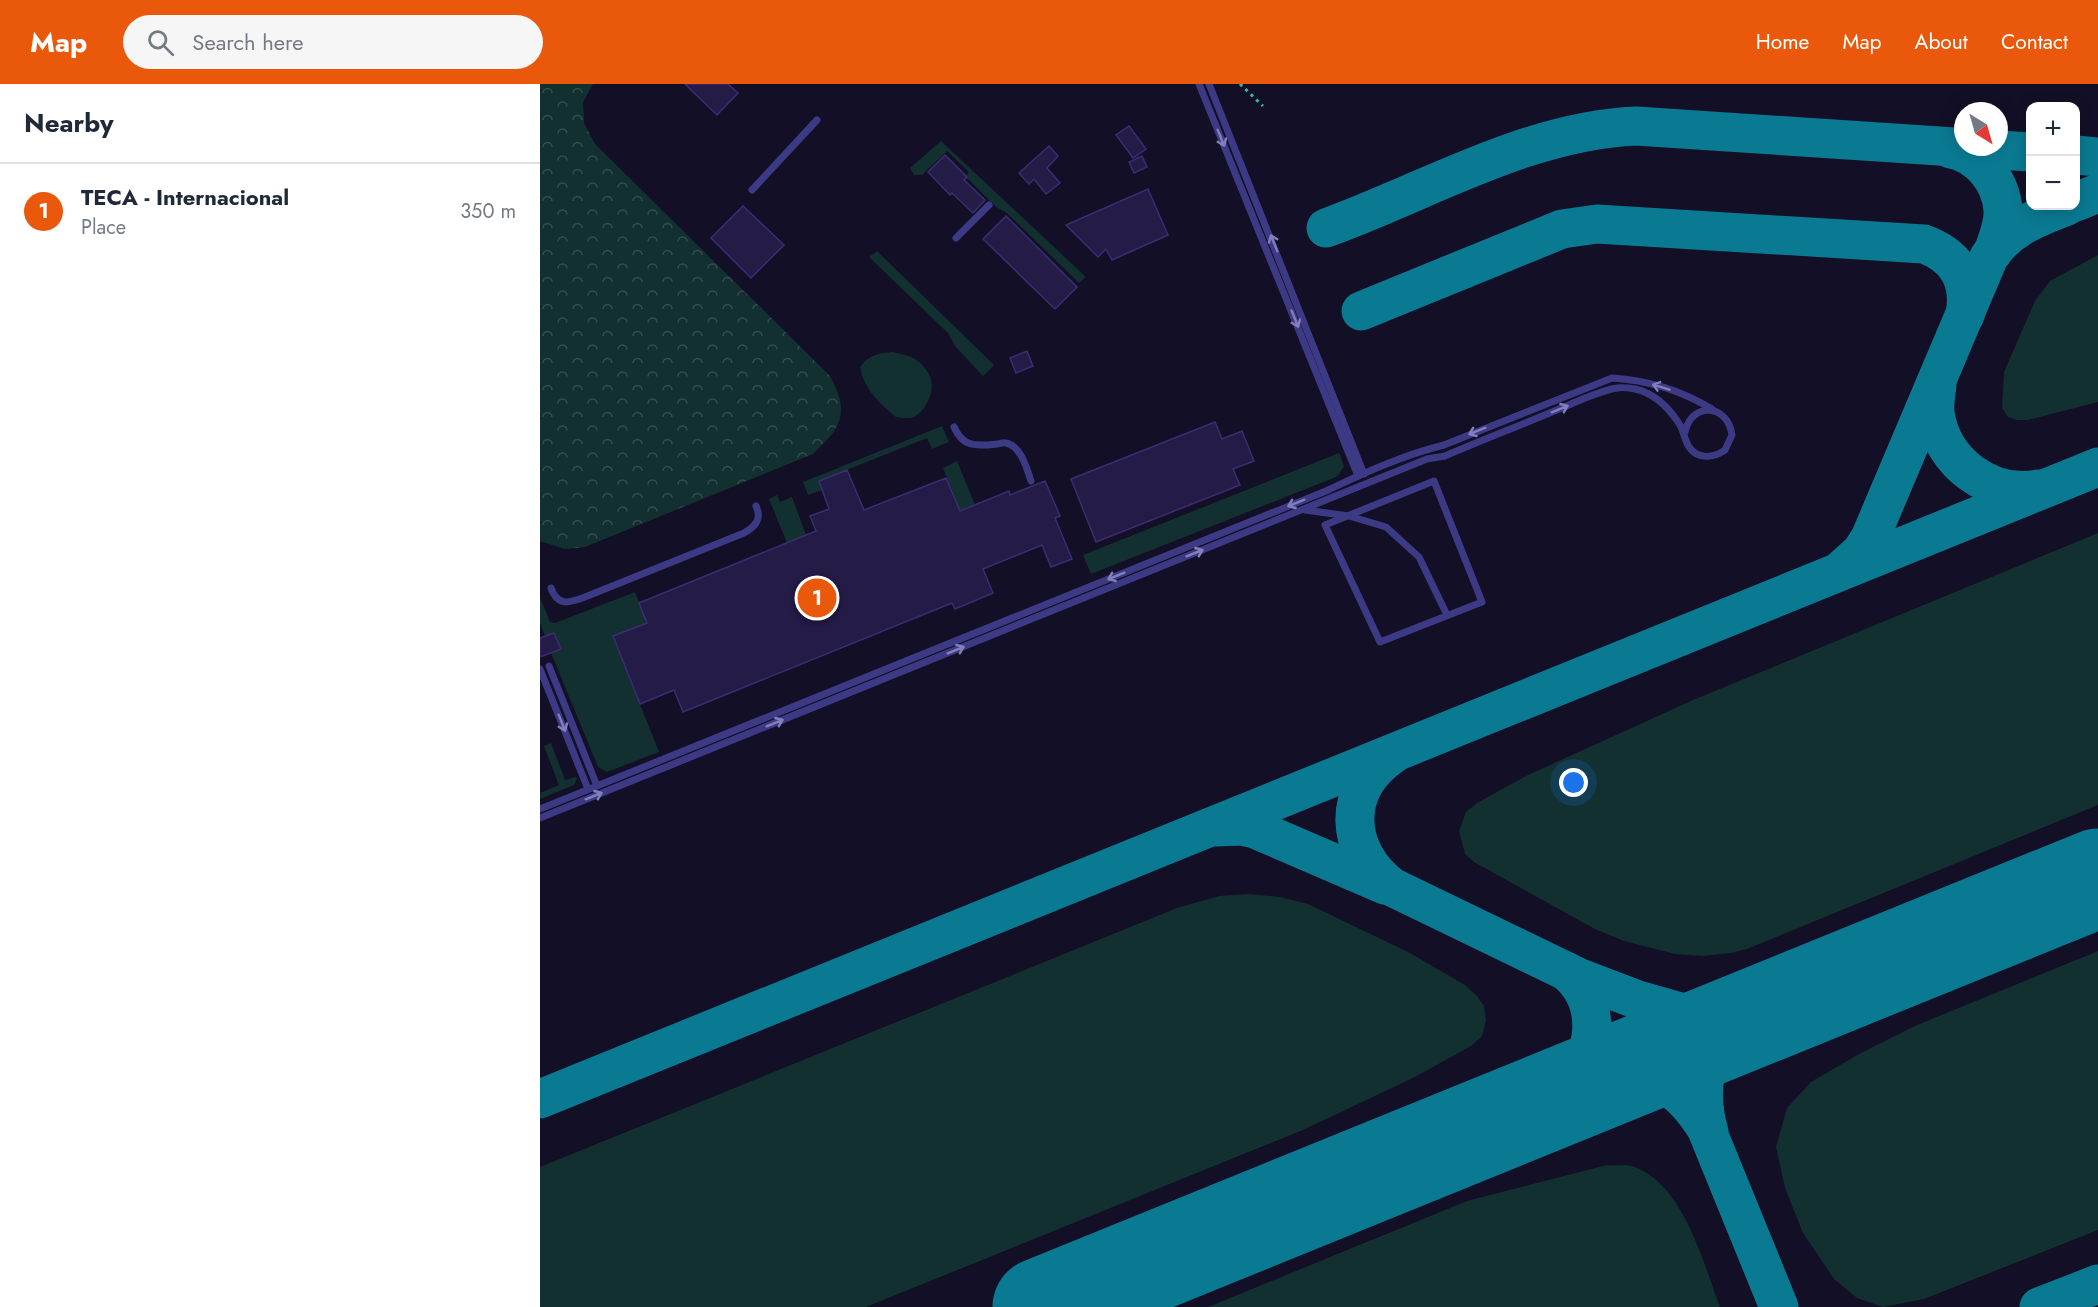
<!DOCTYPE html>
<meta charset="utf-8">
<style>
:root{--surface:#fff;--page:#f6f6f7;--text:#1f2937;--muted:#747a83;--line:#e0e1e3;--accent:#ea580c}
body{margin:0;font-family:Jost,sans-serif;background:var(--page);color:var(--text)}
.controls{position:absolute;right:18px;top:18px;display:grid;overflow:hidden;border-radius:12px;box-shadow:0 3px 15px #0003}
.controls button{width:54px;height:54px;display:grid;place-items:center;padding:0;border:0;border-bottom:2px solid var(--line);background:var(--surface);color:var(--text);font:30px sans-serif}
.compass{position:absolute;left:1414px;top:18px;width:54px;height:54px;border-radius:50%;background:var(--surface);box-shadow:0 3px 15px #0003;rotate:143deg}
.you{position:absolute;left:1034px;top:699px;width:21px;height:21px;margin:-15px;border:4px solid #fff;border-radius:50%;background:#1a73e8;box-shadow:0 0 0 9px #1a73e833}
.badge{display:grid;place-items:center;width:39px;height:39px;border-radius:50%;background:var(--accent);color:#fff;font-size:20px;font-weight:700}
.pin{position:absolute;translate:-50% -50%;border:3px solid #fff;box-shadow:0 2px 6px #0006}
.list{margin:0;padding:0;list-style:none}
h2{display:flex;justify-content:space-between;align-items:center;height:78px;margin:0;padding:0 24px;font-size:26px}
h2 small{font-size:20px;font-weight:400;color:var(--muted)}
.list li{display:grid;grid-template-columns:39px 1fr auto;gap:18px;align-items:center;box-sizing:border-box;height:96px;padding:0 24px;border-top:2px solid var(--line)}
.list b{display:block;font-size:22px;white-space:nowrap}
.list p{margin:0;font-size:20px;white-space:nowrap;color:var(--muted)}
.list em{font-size:20px;font-style:normal;color:var(--muted)}
.icon{flex:none;width:33px;height:33px;fill:none;stroke:currentColor;stroke-width:2;stroke-linecap:round;stroke-linejoin:round}
.map{position:relative;flex:none;width:1558px;height:1223px;overflow:hidden}
header{display:flex;align-items:center;gap:36px;box-sizing:border-box;height:84px;padding:0 30px;background:var(--accent);color:#fff}
header strong{font-size:28px}
nav{display:flex;gap:33px;margin-inline-start:auto;font-size:21px}
.search{width:420px;height:54px;background:var(--page);display:flex;align-items:center;gap:15px;box-sizing:border-box;padding:0 21px;border-radius:33px;color:var(--muted);font-size:22px}
main{display:flex}
aside{flex:1;background:var(--surface)}
.map>svg:first-child{display:block}
</style>
<header>
<strong>Map</strong>
<div class="search"><svg class="icon" aria-label="search" viewBox="0 0 24 24"><circle cx="10" cy="10" r="6"/><path d="M15 15l6 6"/></svg>Search here</div>
<nav><a>Home</a><a>Map</a><a>About</a><a>Contact</a></nav>
</header>
<main>
<aside>
<h2>Nearby<small></small></h2>
<ul class="list">
<li><span class="badge">1</span><div><b>TECA - Internacional</b><p>Place</p></div><em>350 m</em></li>
</ul>
</aside>
<div class="map">
<svg width="1558" height="1223" viewBox="0 0 1558 1223">
<defs>
<pattern id="forest-crowns" width="20" height="18" patternUnits="userSpaceOnUse" patternTransform="scale(1.5)"><rect width="20" height="18" fill="#12302f"/><path d="M2 6a3 3 0 1 1 6 0M12 15a3 3 0 1 1 6 0" fill="none" stroke="#344d4e"/></pattern>
</defs>
<rect width="100%" height="100%" fill="#130f26"/>
<g fill="#12302f">
<polygon points="401,57 546,193 539,199 467,129 456,123 426,93 429,88 407,67 382,91 374,91 370,84"/>
<polygon points="337,167 454,281 443,292 415,262 408,249 329,173"/>
<polygon points="1558,171 1558,318 1488,336 1477,336 1468,333 1462,324 1464,288 1495,217 1510,197"/>
<path d="M353 268C360 270 368 271 375 275 391 286 397 302 387 319 384 324 380 330 374 333 369 335 362 334 356 333 339 319 324 305 320 283 328 271 339 269 353 268Z"/>
<polygon points="402,342 409,358 392,365 387,354 279,397 282,406 268,411 263,398"/>
<polygon points="799,369 804,382 800,389 796,393 551,490 543,471"/>
<polygon points="417,377 435,421 420,427 403,384"/>
<polygon points="237,411 240,418 252,413 266,451 247,459 229,415"/>
<polygon points="1558,449 1558,721 1207,865 1191,869 1163,872 1135,870 1084,857 1055,845 934,778 925,770 919,747 926,728 937,719 988,691 1153,616"/>
<polygon points="95,508 107,539 73,553 119,668 67,688 58,683 11,569 21,564 14,549 5,552 0,539 0,513 10,538 15,539"/>
<polygon points="11,659 25,696 36,693 37,695 34,701 0,715 0,709 19,701 4,662"/>
<polygon points="708,810 740,813 768,820 868,868 925,901 937,912 944,922 946,936 942,952 931,962 875,993 763,1046 326,1223 0,1223 0,1083 637,824 679,812"/>
<polygon points="1558,867 1558,1146 1384,1215 1343,1223 1317,1214 1294,1195 1263,1149 1245,1104 1236,1063 1247,1024 1271,998 1319,970 1377,941"/>
<path d="M1067 1081C1075 1082 1087 1080 1095 1083 1144 1102 1163 1178 1180 1223H668L927 1117Z"/>
</g>
<path fill="url(#forest-crowns)" d="M0 0H53L43 18 44 39 55 60 290 292C310 329 302 343 273 370L45 463 25 465 0 457Z"/>
<g fill="none" stroke-linecap="round" stroke-linejoin="round">
<g stroke="#0a7a92" stroke-width="39">
<path d="M1411 65C1439 70 1461 97 1463 126 1464 140 1458 154 1453 168"/>
<polyline points="1536,71 1558,73"/>
<polyline points="1536,118 1558,109"/>
<path d="M786 144C888 107 986 47 1096 42L1490 68"/>
<path d="M821 227 1022 145 1057 140 1384 160C1417 172 1431 196 1425 231"/>
<path d="M1397 301C1396 310 1394 320 1395 329 1402 379 1450 414 1499 405"/>
<path d="M1302 485 1321 468 1330 454 1449 173C1468 144 1496 134 1527 122"/>
<path d="M852 671C801 706 804 767 852 803L1040 894 1098 916 1158 933 1180 935 1216 933"/>
<polyline points="676,743 701,742 715,745 845,801"/>
<path d="M1013 1013C1055 985 1068 922 1026 887"/>
<polyline points="0,1015 1558,383"/>
<path d="M998 1021 1068 995C1118 989 1140 1003 1166 1044L1239 1223"/>
<path d="M1169 1048C1159 1013 1160 968 1195 944 1201 940 1209 937 1216 933"/>
<polyline points="1499,1223 1558,1200"/>
</g>
<polyline stroke="#0a7a92" stroke-width="99" points="502,1223 1558,794"/>
</g>
<g fill="#241b47" stroke="#3b2d73" stroke-width="1.5">
<polygon points="145,0 188,0 198,9 177,31"/>
<polygon points="589,42 606,65 593,74 576,51"/>
<polygon points="509,62 518,72 507,84 520,99 506,110 494,95 489,100 479,89"/>
<polygon points="405,71 427,93 424,96 445,116 433,129 412,109 410,111 388,88"/>
<polygon points="602,72 607,83 594,89 589,78"/>
<polygon points="608,105 628,151 572,176 566,165 558,173 526,141"/>
<polygon points="203,122 244,161 211,194 171,154"/>
<polygon points="466,132 537,203 515,225 443,155"/>
<polygon points="487,267 493,282 476,289 470,274"/>
<polygon points="675,338 682,355 702,347 714,377 693,385 700,401 556,458 531,395"/>
<polygon points="307,386 324,426 406,394 420,427 469,407 470,411 505,397 520,432 515,434 532,475 511,483 502,461 443,485 453,509 415,525 412,519 143,628 134,606 100,620 73,552 107,539 99,519 276,447 270,432 289,425 279,397"/>
<polygon points="14,549 21,565 0,573 0,554"/>
</g>
<g fill="none" stroke-linecap="round" stroke-linejoin="round">
<polyline stroke="#2fb8b0" stroke-width="3" stroke-dasharray="3 4.5" stroke-linecap="butt" points="700,0 723,22"/>
<g stroke="#3d3a85" stroke-width="7">
<polyline points="659,0 818,392"/>
<polyline points="669,0 824,390"/>
<polyline points="212,106 277,36"/>
<polyline points="416,154 449,121"/>
<path d="M414 343C423 364 437 362 457 360 460 360 463 358 466 359 481 362 487 385 491 397"/>
<polygon points="894,397 942,518 840,558 785,441"/>
<polyline points="765,426 809,432 846,443 879,473 907,531"/>
<path d="M11 504C18 523 29 519 45 513L204 449C216 442 222 435 216 422"/>
<polyline points="9,582 57,702"/>
<polyline points="0,585 48,705"/>
<path d="M0 725 786 407C824 389 863 371 904 361L1072 294C1107 296 1142 307 1172 325"/>
<path d="M0 734 887 375 905 372C940 357 976 343 1012 328 1033 320 1054 308 1077 304 1082 303 1089 304 1095 305 1113 309 1128 323 1138 338 1144 346 1144 355 1149 363 1158 376 1174 374 1185 366L1192 351C1188 320 1152 317 1145 348"/>
</g>
</g>
<defs><path id="oneway-shaft" d="M-6 0H5M1.5-3L5.5 0L1.5 3" fill="none" stroke-width="1.6" stroke-linecap="round" stroke-linejoin="round" transform="scale(1.5)"/></defs>
<g stroke="#837fbc">
<use href="#oneway-shaft" transform="translate(681 54) rotate(68)"/>
<use href="#oneway-shaft" transform="translate(734 159) rotate(-112)"/>
<use href="#oneway-shaft" transform="translate(755 235) rotate(68)"/>
<use href="#oneway-shaft" transform="translate(1121 303) rotate(-163)"/>
<use href="#oneway-shaft" transform="translate(1020 325) rotate(-22)"/>
<use href="#oneway-shaft" transform="translate(937 347) rotate(158)"/>
<use href="#oneway-shaft" transform="translate(756 419) rotate(158)"/>
<use href="#oneway-shaft" transform="translate(655 469) rotate(-22)"/>
<use href="#oneway-shaft" transform="translate(576 492) rotate(158)"/>
<use href="#oneway-shaft" transform="translate(416 566) rotate(-22)"/>
<use href="#oneway-shaft" transform="translate(22 639) rotate(68)"/>
<use href="#oneway-shaft" transform="translate(235 639) rotate(-22)"/>
<use href="#oneway-shaft" transform="translate(54 712) rotate(-22)"/>
</g>
</svg>
<div class="controls">
<button>+</button>
<button>−</button>
</div>
<svg class="compass" viewBox="-18 -18 36 36"><path d="M0-13l5 13h-10z" fill="#e53935"/><path d="M0 13l5-13h-10z" fill="#747a83"/></svg>
<div class="you"></div>
<div class="pin badge" style="left:277px;top:514px">1</div>
</div>
</main>
